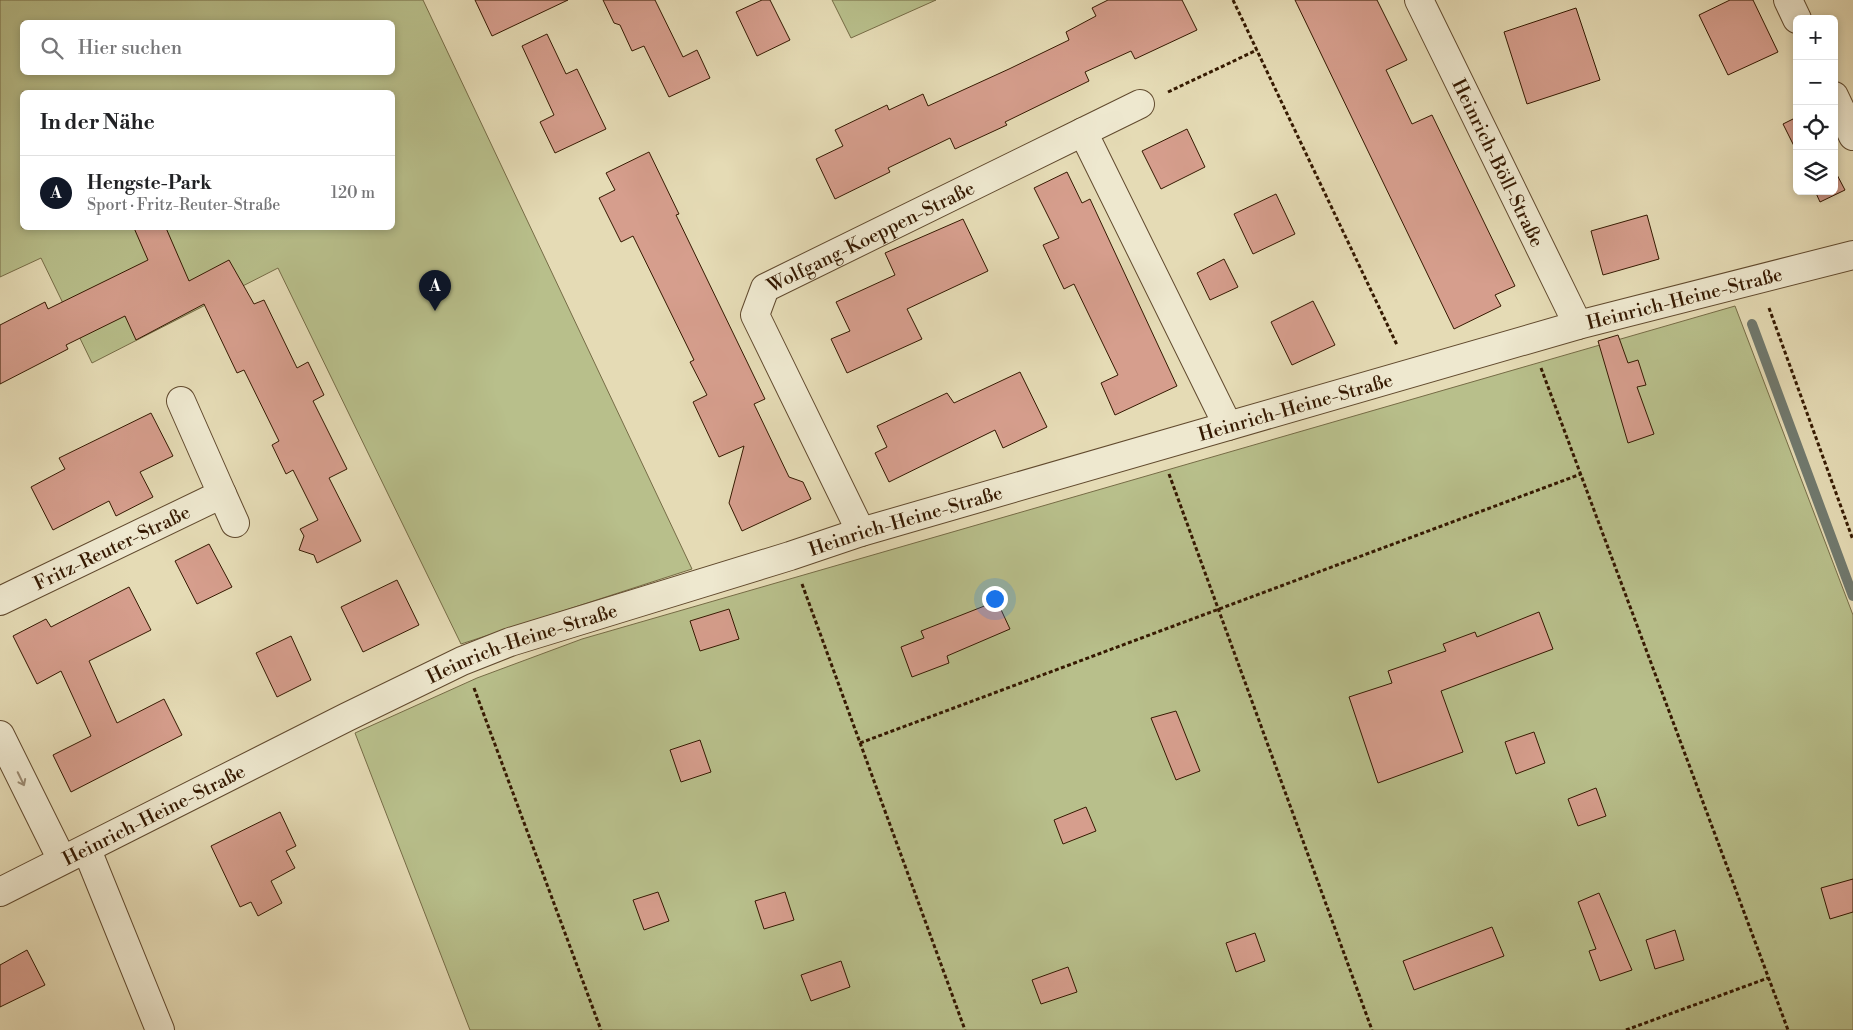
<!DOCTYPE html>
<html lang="de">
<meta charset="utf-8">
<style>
:root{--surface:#fff;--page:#f2f2f2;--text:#202124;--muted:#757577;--line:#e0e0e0;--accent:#111827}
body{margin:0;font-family:"Libre Bodoni",serif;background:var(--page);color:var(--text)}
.controls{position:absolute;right:15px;top:15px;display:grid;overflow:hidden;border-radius:8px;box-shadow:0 2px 8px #0003}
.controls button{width:45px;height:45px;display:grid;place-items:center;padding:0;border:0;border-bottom:1px solid var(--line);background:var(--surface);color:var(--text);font:25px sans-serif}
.you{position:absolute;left:994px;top:598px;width:18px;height:18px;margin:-12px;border:4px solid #fff;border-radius:50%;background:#1a73e8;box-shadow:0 0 0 8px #1a73e833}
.badge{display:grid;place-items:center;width:32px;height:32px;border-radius:50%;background:var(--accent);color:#fff;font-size:16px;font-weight:700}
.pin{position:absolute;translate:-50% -41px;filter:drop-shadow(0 1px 2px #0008)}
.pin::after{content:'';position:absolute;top:26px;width:18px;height:15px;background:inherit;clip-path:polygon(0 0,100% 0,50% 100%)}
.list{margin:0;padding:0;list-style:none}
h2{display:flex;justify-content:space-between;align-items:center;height:65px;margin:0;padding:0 20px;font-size:21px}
h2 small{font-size:16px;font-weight:400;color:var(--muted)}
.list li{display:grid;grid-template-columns:32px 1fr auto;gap:15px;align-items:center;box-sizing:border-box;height:75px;padding:0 20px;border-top:1px solid var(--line)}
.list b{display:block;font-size:19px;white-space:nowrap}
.list p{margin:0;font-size:16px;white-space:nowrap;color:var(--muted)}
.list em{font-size:16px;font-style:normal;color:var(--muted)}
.icon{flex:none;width:28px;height:28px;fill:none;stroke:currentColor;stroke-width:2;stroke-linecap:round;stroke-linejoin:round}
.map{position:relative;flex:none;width:1853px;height:1030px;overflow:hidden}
.search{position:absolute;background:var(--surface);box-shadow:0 2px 8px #0003;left:20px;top:20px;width:375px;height:55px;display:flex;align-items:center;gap:12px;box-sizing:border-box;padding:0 18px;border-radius:8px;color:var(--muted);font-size:19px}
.panel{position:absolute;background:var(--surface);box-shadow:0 2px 8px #0003;left:20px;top:90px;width:375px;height:140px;border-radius:8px}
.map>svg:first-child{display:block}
</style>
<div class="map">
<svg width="1853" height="1030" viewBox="0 0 1853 1030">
<rect width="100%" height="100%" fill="#e5dbb5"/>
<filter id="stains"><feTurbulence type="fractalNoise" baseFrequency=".004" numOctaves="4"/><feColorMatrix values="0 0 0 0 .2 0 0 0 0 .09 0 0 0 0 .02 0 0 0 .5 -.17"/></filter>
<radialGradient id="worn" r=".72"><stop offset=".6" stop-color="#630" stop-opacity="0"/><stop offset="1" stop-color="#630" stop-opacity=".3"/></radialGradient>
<g fill="#b8bf8b" stroke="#766c46" fill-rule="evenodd">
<path d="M0 0H423L692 569 461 644 278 268 92 363 41 258 0 277ZM22 22H392V72H22ZM22 92H392V228H22Z"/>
<polygon points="832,0 936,0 851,38"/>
<polygon points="1735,306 1853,615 1853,1030 470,1030 355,733 477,678 582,639"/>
</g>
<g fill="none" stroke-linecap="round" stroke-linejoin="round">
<polyline stroke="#70796e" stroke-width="10" points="1752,324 1853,596"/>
</g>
<g fill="#d69e8d" stroke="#351901">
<polygon points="475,0 568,0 492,36"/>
<polygon points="603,0 655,0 683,57 697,50 710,78 669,97 644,46 632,51 620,25 614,23"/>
<polygon points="762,0 770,0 790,40 757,56 736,12"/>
<polygon points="1108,0 1182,0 1197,30 1135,59 1131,51 1085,72 1089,81 1005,122 1007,125 955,149 950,138 888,168 890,172 835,199 816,159 843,146 835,130 887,105 889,110 923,94 928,106 1009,69 1069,40 1066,32 1096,16 1092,8"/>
<polygon points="1295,0 1377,0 1407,60 1386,70 1412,124 1432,115 1515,286 1495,295 1501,306 1454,329"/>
<polygon points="1730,0 1753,0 1778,52 1728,75 1699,15"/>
<polygon points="1576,8 1600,80 1527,104 1504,32"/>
<polygon points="547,34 566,74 577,69 606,129 555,153 540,122 554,115 522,46"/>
<polygon points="1797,117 1797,152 1783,124"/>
<polygon points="1187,129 1205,167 1161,189 1142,151"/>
<polygon points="649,152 679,214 676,215 765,399 754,404 789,477 803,482 811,499 742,531 729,503 744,446 719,457 693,402 707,395 690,362 694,360 633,236 621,242 599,198 615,190 606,173"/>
<polygon points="1834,169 1845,190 1820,202 1815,191 1834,191"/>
<polygon points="1067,172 1082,203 1090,199 1177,386 1115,415 1101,383 1118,375 1074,284 1064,289 1043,245 1059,238 1034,188"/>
<polygon points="1276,194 1295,234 1253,254 1234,214"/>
<polygon points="1647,215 1659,259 1603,275 1591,231"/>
<polygon points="963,219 988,271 907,309 922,339 847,373 831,339 850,331 836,302 895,275 885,253"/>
<polygon points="134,228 166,228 189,281 229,260 254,304 264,300 297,368 308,362 324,395 313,401 347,469 329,478 361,541 317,563 314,555 299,550 304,536 300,529 318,520 293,470 286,474 272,445 279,441 244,370 237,373 204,304 136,340 125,316 66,345 68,349 0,384 0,325 45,302 48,309 148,260"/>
<polygon points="1224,259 1238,287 1210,300 1197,273"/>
<polygon points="1313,301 1335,345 1292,365 1271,322"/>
<polygon points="1618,335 1628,363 1638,360 1646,385 1637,387 1654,434 1628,443 1598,341"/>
<polygon points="1020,372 1047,427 1003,448 995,430 889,482 875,453 887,447 877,426 947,393 954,403"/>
<polygon points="151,413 173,456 140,472 153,497 116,516 109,501 53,530 31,487 65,469 59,458"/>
<polygon points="209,544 232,587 197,604 175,561"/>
<polygon points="397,580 419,625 363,652 341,607"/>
<polygon points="129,587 151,630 89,661 117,723 164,699 182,735 71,792 53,755 91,736 61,671 37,684 13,636 46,619 51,627"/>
<polygon points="997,601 1010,629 947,656 949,663 912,677 901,647 924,638 921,631"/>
<polygon points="729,609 739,639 700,651 690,621"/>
<polygon points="1539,612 1553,649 1441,691 1463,752 1378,783 1349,697 1392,683 1388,671 1446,651 1443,644 1475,632 1477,637"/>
<polygon points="291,636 311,680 277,697 256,653"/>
<polygon points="1176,711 1200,771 1176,780 1151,718"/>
<polygon points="1534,732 1545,763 1516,774 1505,742"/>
<polygon points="700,740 711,772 681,782 670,750"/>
<polygon points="1596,788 1606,816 1578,826 1568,799"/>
<polygon points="1086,807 1096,831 1063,844 1054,820"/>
<polygon points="280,812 296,846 286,851 295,868 271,881 282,903 258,916 251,902 240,907 211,846"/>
<polygon points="1853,879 1853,912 1830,919 1821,888"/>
<polygon points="658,892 669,921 644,930 633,900"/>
<polygon points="785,892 794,920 764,929 755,901"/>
<polygon points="1599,893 1632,970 1600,981 1589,951 1596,949 1578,902"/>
<polygon points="1492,927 1504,956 1414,990 1403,961"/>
<polygon points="1675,930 1684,960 1655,969 1646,940"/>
<polygon points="1255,933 1265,961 1236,972 1226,943"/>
<polygon points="27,950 45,985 0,1007 0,965"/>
<polygon points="841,961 850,987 811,1001 801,975"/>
<polygon points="1068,967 1077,992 1041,1004 1032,980"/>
</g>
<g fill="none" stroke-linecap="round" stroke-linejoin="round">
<g stroke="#614a2e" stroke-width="30">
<g id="minor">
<path id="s1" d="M1419 0 1578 325"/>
<polyline points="1788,0 1797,19"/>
<polyline points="1834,96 1853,136"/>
<polyline points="1083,132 1140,104"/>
<polyline points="181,401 222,494"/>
<path id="s2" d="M861 532 755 315 765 288 1083 132 1228 426"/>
<path id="s3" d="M0 601 222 494 235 523"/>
<polyline points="0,735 62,860"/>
<polyline points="87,850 160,1030"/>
<path id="s4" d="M0 892 347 717 462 661 510 642 790 556 861 532 1228 426 1578 325 1853 255"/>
</g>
</g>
<g stroke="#351901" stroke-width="3" stroke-dasharray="4 2.5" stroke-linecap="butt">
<polyline points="1233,0 1397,345"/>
<polyline points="1168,92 1257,50"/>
<polyline points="1769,308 1853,540"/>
<polyline points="1541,368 1788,1030"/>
<polyline points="1169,474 1372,1030"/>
<polyline points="802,584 965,1030"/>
<polyline points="474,688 601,1030"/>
<polyline points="860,743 1581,474"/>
<polyline points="1626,1030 1768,978"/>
</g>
<use href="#minor" stroke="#eee8cf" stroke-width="28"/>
</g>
<defs><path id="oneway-shaft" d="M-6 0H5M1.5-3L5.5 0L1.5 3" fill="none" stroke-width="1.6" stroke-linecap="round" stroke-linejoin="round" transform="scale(1.25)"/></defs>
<use stroke="#9b8b72" href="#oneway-shaft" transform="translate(21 779) rotate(64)"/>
<g text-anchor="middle" stroke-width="5" stroke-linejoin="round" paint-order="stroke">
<g font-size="19" fill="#351901" stroke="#eee8cf">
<text dy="7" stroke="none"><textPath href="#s1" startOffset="181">Heinrich-Böll-Straße</textPath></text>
<text dy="7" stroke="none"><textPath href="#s2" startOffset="388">Wolfgang-Koeppen-Straße</textPath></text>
<text dy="7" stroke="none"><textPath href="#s4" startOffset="1792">Heinrich-Heine-Straße</textPath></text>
<text dy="7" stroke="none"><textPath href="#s4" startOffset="1388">Heinrich-Heine-Straße</textPath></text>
<text dy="7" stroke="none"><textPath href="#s4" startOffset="982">Heinrich-Heine-Straße</textPath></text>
<text dy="7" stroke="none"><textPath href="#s3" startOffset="124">Fritz-Reuter-Straße</textPath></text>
<text dy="7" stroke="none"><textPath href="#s4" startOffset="579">Heinrich-Heine-Straße</textPath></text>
<text dy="7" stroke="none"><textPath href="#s4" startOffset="172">Heinrich-Heine-Straße</textPath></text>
</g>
</g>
<rect width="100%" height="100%" filter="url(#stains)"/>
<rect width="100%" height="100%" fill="url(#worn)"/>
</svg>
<div class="controls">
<button>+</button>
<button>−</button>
<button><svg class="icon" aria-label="locate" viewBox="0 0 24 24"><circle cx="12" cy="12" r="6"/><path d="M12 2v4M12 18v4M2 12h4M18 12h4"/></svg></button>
<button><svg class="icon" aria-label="layers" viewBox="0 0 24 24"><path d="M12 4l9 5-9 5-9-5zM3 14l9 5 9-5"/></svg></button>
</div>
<div class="you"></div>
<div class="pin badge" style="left:435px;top:311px">A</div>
<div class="search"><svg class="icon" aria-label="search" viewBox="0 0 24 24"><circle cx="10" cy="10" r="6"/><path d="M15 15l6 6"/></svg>Hier suchen</div>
<section class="panel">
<h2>In der Nähe<small></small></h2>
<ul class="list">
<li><span class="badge">A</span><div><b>Hengste-Park</b><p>Sport · Fritz-Reuter-Straße</p></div><em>120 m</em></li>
</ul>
</section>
</div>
